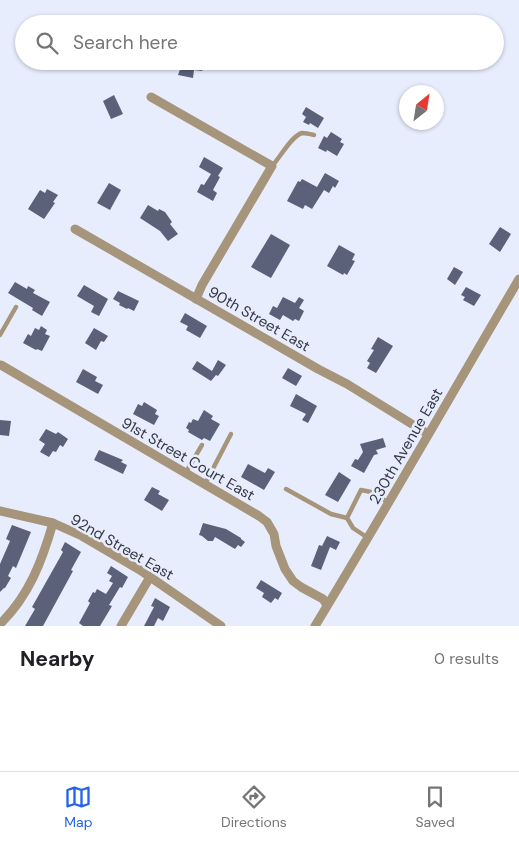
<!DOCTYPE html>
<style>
:root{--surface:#fff;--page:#f6f6f6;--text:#202124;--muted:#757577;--line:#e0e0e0;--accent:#2563eb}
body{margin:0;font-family:"DM Sans",sans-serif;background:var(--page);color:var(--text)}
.compass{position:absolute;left:399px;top:85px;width:45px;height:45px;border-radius:50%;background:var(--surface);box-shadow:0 1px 4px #0004;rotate:30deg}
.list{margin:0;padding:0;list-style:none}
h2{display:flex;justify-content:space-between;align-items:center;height:65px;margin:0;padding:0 20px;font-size:21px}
h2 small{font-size:16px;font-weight:400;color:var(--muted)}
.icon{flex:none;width:28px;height:28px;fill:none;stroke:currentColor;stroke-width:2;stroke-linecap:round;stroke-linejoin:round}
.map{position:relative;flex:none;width:519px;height:626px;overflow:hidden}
.search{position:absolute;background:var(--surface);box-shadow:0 1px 4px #0004;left:15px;right:15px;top:15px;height:55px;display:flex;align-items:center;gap:12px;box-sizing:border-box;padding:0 18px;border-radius:28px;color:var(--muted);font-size:19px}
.sheet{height:145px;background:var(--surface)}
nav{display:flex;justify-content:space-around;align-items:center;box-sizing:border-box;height:70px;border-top:1px solid var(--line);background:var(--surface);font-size:14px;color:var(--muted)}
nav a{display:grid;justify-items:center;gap:2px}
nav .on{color:var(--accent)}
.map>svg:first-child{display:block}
</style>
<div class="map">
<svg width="519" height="626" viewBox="0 0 519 626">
<rect width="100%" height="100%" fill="#e8edfd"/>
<g fill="#5a6178">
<polygon points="183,61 204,61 202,71 194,70 193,78 178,75"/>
<polygon points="114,95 123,114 111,119 103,101"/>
<polygon points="306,107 324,118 318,128 310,123 309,125 303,122 306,117 302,114"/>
<polygon points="331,132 342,139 340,142 344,144 337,156 327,150 326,152 318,148 324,136 327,138"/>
<polygon points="204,157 223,168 218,176 220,177 213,190 217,193 213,201 197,192 201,184 204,185 211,174 199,167"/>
<polygon points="325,173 339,181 335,188 333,186 329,193 324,190 312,209 305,205 303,209 287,201 298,181 300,182 302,179 317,187"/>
<polygon points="109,183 121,190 110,210 97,203"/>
<polygon points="47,189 58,195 53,202 55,203 44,219 28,209 40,190 45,193"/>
<polygon points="148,205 158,211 159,209 165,212 172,222 170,224 178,234 168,241 160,231 140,218"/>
<polygon points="500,227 511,234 500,252 489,244"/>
<polygon points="271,234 290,245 271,278 251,267"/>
<polygon points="339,245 355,254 352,260 355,261 347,275 344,273 343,275 327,266"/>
<polygon points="454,267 463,272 455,285 447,279"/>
<polygon points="15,282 27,289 28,286 35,290 33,293 50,302 42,316 32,310 33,308 8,293"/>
<polygon points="84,285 108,299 99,316 91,312 94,306 77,296"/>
<polygon points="466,287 481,295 474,306 463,300 465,297 461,295"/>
<polygon points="118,291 139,301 134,311 128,308 127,309 119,305 120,303 113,299"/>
<polygon points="283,297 295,303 299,297 304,300 299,308 304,311 299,321 295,319 293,321 283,315 280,320 269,314 273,306 277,308"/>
<polygon points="185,313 207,326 200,338 186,330 188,326 180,322"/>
<polygon points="41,326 47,330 45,334 50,336 42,351 37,349 36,350 23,343 28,334 31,336 35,328 39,330"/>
<polygon points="94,328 108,336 104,342 101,341 96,350 85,343"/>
<polygon points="378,337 393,346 376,373 367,368 370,363 367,361 374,350 371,349"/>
<polygon points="218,360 226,365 218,376 216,375 211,381 192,369 197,361 212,371"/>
<polygon points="288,368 302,376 296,386 282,378"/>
<polygon points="83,369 97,377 95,381 103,385 98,394 76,382"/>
<polygon points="296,394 317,406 308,423 302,420 306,414 290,406"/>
<polygon points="144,402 157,410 155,414 159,416 154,425 133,414 138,404 142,406"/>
<polygon points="204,410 213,416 211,419 220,424 210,441 204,438 202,440 188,432 189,430 186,428 189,422 191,423 193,419 198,421"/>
<polygon points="0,420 11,421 9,436 0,435"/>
<polygon points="46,429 56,434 58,432 68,439 63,447 60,445 56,452 53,451 49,457 40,452 45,444 39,440"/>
<polygon points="383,438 386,447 376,450 378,454 374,455 364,473 351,466 355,459 358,460 363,452 360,444"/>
<polygon points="99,450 123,460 121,462 127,465 123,474 94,460"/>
<polygon points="248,464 265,473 268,468 275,472 264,490 241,477"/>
<polygon points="339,472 351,480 338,502 325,495"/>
<polygon points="152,487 160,491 158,494 169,500 162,511 144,500"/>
<polygon points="203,523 226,529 241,538 241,539 245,542 241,547 238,545 235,549 215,537 213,541 208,541 202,536 199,535"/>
<polygon points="12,525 31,532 16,568 13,566 8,576 11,578 5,588 4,588 0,592 0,564 10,541 6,539"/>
<polygon points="327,536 340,542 336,550 330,547 321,570 311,566 319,545 322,546"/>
<polygon points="65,542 81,552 71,570 73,571 43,626 25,626 35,609 32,607 63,552 61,550"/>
<polygon points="111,566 128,577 122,588 120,587 109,605 112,606 100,626 83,626 79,623 90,603 88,601 93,592 95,593 97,589 106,594 113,583 109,581 112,576 107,573"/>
<polygon points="261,580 282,593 278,600 275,598 271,603 262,597 264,593 256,588"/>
<polygon points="155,598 170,607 163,621 158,618 154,626 144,626 154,607 151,606"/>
</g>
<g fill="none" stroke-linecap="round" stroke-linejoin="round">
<g stroke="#a6957b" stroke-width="4.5">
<path d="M272 166C280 158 291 136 302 133 306 133 310 134 314 135"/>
<polyline points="0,335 16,307"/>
<polyline points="186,472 202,445"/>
<polyline points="205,484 231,434"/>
<polyline points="286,489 331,514 347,518"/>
<polyline points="368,538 353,528 347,518 361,490 371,492 389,503"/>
</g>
<g stroke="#a6957b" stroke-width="9">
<polyline points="151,97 272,166 202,285 196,299"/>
<polyline points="75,229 318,369 347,384 428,434"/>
<polyline points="1,365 259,516 267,522 274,534 276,546 285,569 293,581 301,587 323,599 327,605"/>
<polyline points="0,511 53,523 82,536 140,570 221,626"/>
<path d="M0 624C29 596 42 561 53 523"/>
<polyline points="121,626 150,577"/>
<path d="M315 626C385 511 451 395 519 279"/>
</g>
</g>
<g text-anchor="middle" stroke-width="5" stroke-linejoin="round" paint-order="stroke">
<g font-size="15" fill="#353842" stroke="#e8edfd">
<text transform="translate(259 319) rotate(30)" y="5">90th Street East</text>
<text transform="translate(406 446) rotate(-60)" y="5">230th Avenue East</text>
<text transform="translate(188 459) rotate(30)" y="5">91st Street Court East</text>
<text transform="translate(122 547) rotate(30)" y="5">92nd Street East</text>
</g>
</g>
</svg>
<svg class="compass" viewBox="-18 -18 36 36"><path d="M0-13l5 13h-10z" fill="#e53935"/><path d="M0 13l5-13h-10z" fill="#757577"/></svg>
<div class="search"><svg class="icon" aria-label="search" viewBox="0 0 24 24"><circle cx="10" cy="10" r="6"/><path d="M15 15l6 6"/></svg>Search here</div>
</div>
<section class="sheet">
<h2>Nearby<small>0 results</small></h2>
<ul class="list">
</ul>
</section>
<nav>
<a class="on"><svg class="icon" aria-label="map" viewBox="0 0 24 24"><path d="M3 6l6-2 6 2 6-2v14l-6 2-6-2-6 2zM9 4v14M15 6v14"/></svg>Map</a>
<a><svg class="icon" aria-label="directions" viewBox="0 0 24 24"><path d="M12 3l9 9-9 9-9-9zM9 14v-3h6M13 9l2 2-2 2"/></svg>Directions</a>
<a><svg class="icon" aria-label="saved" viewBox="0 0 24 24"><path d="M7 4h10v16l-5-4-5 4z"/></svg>Saved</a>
</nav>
